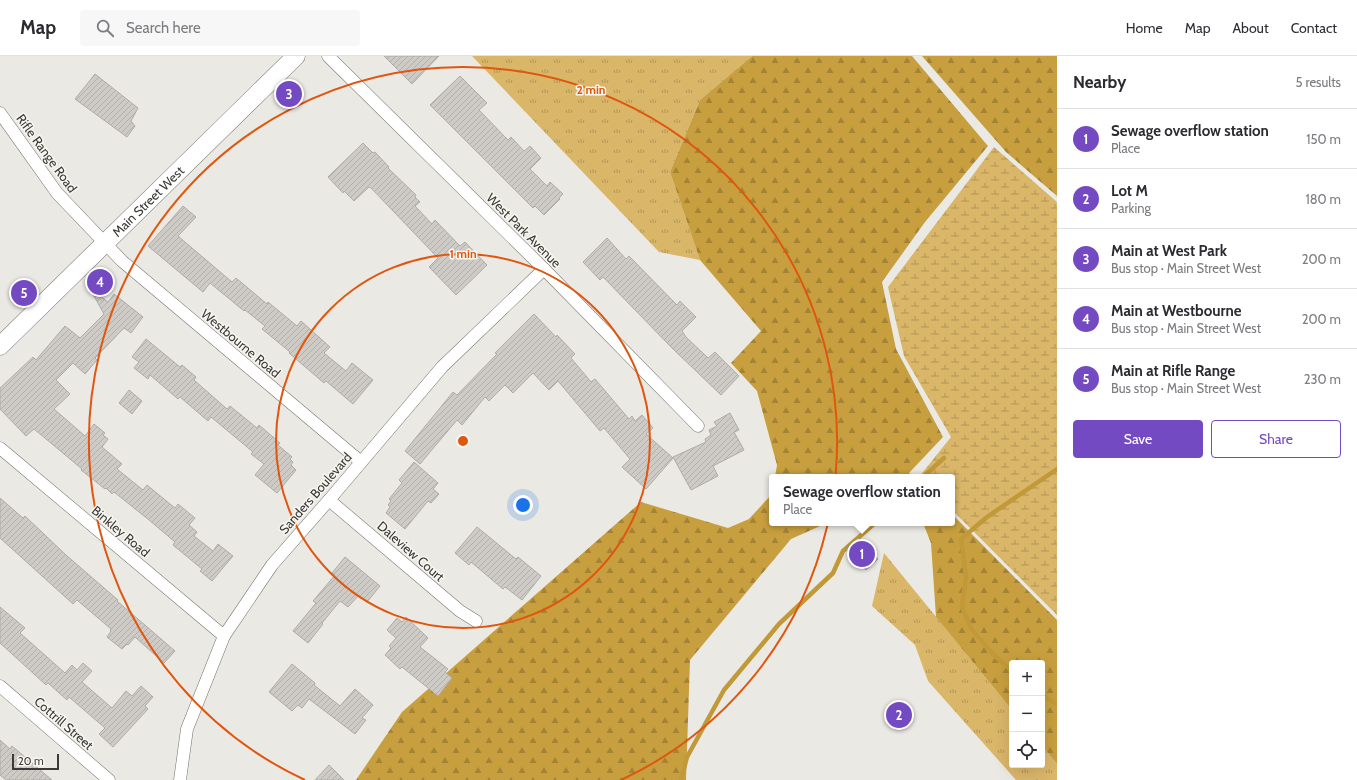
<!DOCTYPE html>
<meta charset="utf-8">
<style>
:root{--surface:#fff;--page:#f7f7f7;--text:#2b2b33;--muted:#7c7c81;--line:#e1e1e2;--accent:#744ac2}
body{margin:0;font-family:Cabin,sans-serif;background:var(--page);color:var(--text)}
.controls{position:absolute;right:12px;bottom:12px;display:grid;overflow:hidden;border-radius:4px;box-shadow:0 4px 16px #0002}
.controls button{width:36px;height:36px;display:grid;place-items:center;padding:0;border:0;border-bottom:1px solid var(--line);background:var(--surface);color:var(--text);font:20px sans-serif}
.scale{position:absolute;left:12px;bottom:10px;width:47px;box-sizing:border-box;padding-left:4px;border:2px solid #3b3a38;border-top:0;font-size:11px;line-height:14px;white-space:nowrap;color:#3b3a38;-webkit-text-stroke:3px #f8f6f1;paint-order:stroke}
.you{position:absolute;left:523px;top:449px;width:14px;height:14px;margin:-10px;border:3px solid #fff;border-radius:50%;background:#1a73e8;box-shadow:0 0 0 6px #1a73e833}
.badge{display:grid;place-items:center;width:26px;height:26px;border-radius:50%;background:var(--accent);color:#fff;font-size:13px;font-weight:700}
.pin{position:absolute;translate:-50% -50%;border:2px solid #fff;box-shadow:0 1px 4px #0006}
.popup{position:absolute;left:769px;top:418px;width:186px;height:52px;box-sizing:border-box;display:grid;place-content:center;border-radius:4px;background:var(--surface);filter:drop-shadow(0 1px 3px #0005);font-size:13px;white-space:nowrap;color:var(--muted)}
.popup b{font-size:15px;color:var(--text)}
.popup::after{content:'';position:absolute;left:50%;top:100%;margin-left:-8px;border:8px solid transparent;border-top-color:var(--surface)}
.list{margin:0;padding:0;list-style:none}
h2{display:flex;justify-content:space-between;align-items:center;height:52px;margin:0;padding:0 16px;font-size:17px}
h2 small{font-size:13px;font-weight:400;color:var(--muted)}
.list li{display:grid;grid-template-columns:26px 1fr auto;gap:12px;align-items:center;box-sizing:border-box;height:60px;padding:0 16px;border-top:1px solid var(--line)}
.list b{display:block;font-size:15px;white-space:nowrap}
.list p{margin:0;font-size:13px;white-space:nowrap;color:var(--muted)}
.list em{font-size:13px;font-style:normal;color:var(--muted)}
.actions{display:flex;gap:8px;padding:12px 16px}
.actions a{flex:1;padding:9px 0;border:1px solid var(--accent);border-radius:4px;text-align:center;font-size:14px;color:var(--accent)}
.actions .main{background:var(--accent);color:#fff}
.icon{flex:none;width:22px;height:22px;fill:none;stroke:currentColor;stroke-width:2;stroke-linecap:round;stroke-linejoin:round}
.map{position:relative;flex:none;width:1057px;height:724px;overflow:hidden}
header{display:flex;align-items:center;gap:24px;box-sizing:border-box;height:56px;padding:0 20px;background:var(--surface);border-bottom:1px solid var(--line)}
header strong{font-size:19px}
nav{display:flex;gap:22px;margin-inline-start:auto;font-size:14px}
.search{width:280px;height:36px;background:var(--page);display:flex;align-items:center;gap:10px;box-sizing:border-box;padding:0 14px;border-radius:4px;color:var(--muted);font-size:15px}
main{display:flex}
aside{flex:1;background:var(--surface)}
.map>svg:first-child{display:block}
</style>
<header>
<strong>Map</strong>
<div class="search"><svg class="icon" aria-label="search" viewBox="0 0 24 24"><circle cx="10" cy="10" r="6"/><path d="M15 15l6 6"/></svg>Search here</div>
<nav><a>Home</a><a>Map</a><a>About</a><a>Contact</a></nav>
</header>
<main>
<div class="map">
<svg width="1057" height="724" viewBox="0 0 1057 724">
<defs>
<pattern id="grass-tufts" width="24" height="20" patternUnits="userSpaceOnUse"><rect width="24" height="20" fill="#dab669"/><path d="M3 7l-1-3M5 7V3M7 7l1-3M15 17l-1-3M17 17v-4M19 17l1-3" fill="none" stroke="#b29557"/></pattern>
<pattern id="forest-firs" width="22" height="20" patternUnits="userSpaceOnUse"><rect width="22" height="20" fill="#c89f3e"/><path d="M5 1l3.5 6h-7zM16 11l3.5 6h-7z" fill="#a48335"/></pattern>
<pattern id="wetland-marsh" width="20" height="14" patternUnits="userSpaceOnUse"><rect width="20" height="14" fill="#dab669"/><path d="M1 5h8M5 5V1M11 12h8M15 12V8" fill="none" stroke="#b29557"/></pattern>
<pattern id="building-hatch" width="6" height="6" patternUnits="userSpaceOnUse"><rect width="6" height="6" fill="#cecbc7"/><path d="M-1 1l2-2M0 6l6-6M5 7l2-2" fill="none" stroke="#b2afac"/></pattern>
</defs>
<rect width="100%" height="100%" fill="#ebe9e4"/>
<g fill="url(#grass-tufts)">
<polygon points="472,0 752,0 700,44 670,116 700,204 659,196"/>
<polygon points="884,497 1012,654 1012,709 1042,709 1042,690 1057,708 1057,724 1016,724 928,625 915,589 872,550"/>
</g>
<g fill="url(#forest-firs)">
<polygon points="752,0 912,0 988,90 925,166 882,226 896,293 943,381 909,417 914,421 775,421 777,409 757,335 731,307 761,275 700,204 670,116 700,44"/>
<polygon points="922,0 1057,0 1057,140 1006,96"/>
<polygon points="772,438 772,467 827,467 791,483 690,604 686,724 356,724 402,656 641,446 728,472 749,463"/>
<polygon points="952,458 1057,564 1057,708 1042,690 1042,607 1012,607 1012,654 936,561 931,487 923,467 952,467"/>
</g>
<polygon fill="url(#wetland-marsh)" points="994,91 1057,146 1057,559 952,454 952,421 919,421 951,381 904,300 888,231"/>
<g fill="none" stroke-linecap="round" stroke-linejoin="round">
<g stroke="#c29938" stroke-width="4.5">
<polyline points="923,421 944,402"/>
<polyline points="1012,615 994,599 972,574 962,551 966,520 961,483 987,461 1057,413"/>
<polyline points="1042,640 1057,648"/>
<polyline points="681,724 687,701 724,634 779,568 833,517 843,495 875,467"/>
</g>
</g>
<g fill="url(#building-hatch)" stroke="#aeaca8">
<polygon points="384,0 439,0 412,28"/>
<polygon points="95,18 138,52 131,65 135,70 127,81 75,43"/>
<polygon points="460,20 487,47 479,54 508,84 511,81 524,95 530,90 541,102 530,113 547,130 550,126 563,138 559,142 560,143 544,159 535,150 533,152 430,49"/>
<polygon points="363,87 373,97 375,96 389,111 388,112 416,139 415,141 420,146 415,150 432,168 435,164 460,190 465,186 487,209 456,239 429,211 438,202 371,132 369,131 354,145 344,135 343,137 328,121"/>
<polygon points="183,150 196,161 178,180 232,226 236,222 267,248 268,246 297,270 301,265 330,291 324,297 346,315 352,307 373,324 353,348 326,325 324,327 289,297 290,296 262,273 265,270 245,254 244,255 210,227 203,236 148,190"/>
<polygon points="607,182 626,203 629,200 677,249 680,245 696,261 682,275 686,281 708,302 715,296 739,320 721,339 672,292 603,221 600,224 583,206"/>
<polygon points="89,231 108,246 114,238 143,261 131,277 124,272 95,302 97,304 85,318 73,307 56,324 70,338 54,353 85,380 94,368 105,377 103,379 108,383 102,391 122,408 117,413 143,434 147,429 175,452 178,448 195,462 189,469 197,476 194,480 213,495 218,488 233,500 212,525 200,515 202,513 173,489 175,486 149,464 114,436 112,438 106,432 105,433 81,414 82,413 34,373 26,380 0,353 0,332 33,301 36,304 65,270 80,282 104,258"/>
<polygon points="534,258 556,281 557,279 575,298 571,302 591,326 595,323 629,363 632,360 635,365 642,359 653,372 646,378 673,402 646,433 622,411 630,403 604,372 600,375 558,325 549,334 533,317 513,337 505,329 489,345 485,341 462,369 457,364 420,408 405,395 453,336 457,339 497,298 495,297"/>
<polygon points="146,283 180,311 182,309 196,321 194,324 227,353 230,350 257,372 259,369 280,387 278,389 292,401 290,403 293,406 291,409 296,414 277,437 255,419 264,408 251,398 253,396 211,361 208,365 180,341 178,343 150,319 148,323 134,312 139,306 132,301"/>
<polygon points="129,334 142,345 132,358 119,347"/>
<polygon points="730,357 739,374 734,376 744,394 713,410 718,420 691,434 673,401 706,386 705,383 711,379 709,374 717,370 714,366"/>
<polygon points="414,406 438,427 433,433 439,438 431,447 428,445 405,473 386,457 390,451 388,449 391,445 389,443 402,427 399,424"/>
<polygon points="0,442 23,462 25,460 66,499 118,544 117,545 175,595 164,607 135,581 128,589 127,588 122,593 107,581 111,575 110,574 111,573 77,544 73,548 0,482"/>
<polygon points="477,471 516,503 518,501 541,520 522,544 505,531 503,533 471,506 469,509 455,497"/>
<polygon points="858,482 878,503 866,514 846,494"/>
<polygon points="345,501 380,530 367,546 359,539 348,551 340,545 322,567 323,568 308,587 293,575 316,547 313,545 335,519 332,517"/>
<polygon points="0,551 25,572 20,577 65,617 72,609 77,614 83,607 92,615 82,626 112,652 126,635 132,640 141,630 153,641 145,650 148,653 113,691 99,678 105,672 69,641 67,644 48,627 46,629 0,587"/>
<polygon points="406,561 428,582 420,591 448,613 445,616 452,622 438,640 402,611 400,613 385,599 391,592 389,590 396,582 387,574 397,562 402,566"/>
<polygon points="292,608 315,627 314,629 340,650 355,633 373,649 362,662 366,664 355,678 309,643 302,652 298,649 292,655 269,636"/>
<polygon points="0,684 10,693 12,690 52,724 6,724 0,719"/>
<polygon points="329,709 344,724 315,724"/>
</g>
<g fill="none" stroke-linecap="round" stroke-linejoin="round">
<g stroke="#75736f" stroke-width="13">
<g id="minor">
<polyline points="328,0 544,213 698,370"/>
<polyline points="0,57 57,137 122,205 361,406"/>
<polyline points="0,392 224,580"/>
<polyline points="329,444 460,555 476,565"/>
<polyline points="0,630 109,724"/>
<polyline points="180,724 187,673 224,580 272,509 329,444 442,311 544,213"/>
</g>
</g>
<g stroke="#75736f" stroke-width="19">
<g id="secondary">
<path id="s1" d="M0 290 296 0"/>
</g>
</g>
<use href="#minor" stroke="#fff" stroke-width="12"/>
<use href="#secondary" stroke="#fff" stroke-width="18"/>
</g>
<g fill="none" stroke="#df570e" stroke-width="2">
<circle cx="463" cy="385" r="187"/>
<path d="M305 724A374 374 0 1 1 621 724"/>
</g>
<g text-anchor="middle" stroke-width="3" stroke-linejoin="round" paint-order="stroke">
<g font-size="13" fill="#3b3a38" stroke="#f8f6f1">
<text transform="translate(47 97) rotate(54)" y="5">Rifle Range Road</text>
<text dy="5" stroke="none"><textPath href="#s1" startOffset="207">Main Street West</textPath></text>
<text transform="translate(524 174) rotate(45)" y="5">West Park Avenue</text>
<text transform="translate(241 287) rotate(40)" y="5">Westbourne Road</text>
<text transform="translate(315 437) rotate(-49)" y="5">Sanders Boulevard</text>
<text transform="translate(121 475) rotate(40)" y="5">Binkley Road</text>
<text transform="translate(411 495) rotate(41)" y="5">Daleview Court</text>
<text transform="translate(64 667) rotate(41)" y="5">Cottrill Street</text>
</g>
</g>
<circle cx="463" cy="385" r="6" fill="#df570e" stroke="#f8f6f1" stroke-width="2"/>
<g font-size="12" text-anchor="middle" font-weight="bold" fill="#df570e" stroke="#f8f6f1" stroke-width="3" stroke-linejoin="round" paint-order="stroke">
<text x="591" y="38">2 min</text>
<text x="463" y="202">1 min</text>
</g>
</svg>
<div class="controls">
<button>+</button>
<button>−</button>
<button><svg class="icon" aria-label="locate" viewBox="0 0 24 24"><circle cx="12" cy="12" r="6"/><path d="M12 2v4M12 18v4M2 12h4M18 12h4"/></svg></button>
</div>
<div class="scale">20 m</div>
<div class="you"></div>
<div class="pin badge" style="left:862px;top:498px">1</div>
<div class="popup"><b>Sewage overflow station</b>Place</div>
<div class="pin badge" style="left:899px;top:659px">2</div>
<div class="pin badge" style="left:289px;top:38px">3</div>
<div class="pin badge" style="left:100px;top:226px">4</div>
<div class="pin badge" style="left:24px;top:237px">5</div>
</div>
<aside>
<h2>Nearby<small>5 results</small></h2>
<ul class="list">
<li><span class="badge">1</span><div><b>Sewage overflow station</b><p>Place</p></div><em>150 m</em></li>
<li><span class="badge">2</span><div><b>Lot M</b><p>Parking</p></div><em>180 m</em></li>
<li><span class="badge">3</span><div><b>Main at West Park</b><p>Bus stop · Main Street West</p></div><em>200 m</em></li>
<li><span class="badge">4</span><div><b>Main at Westbourne</b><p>Bus stop · Main Street West</p></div><em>200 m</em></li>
<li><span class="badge">5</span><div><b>Main at Rifle Range</b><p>Bus stop · Main Street West</p></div><em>230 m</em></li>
</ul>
<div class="actions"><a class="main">Save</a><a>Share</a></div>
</aside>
</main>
